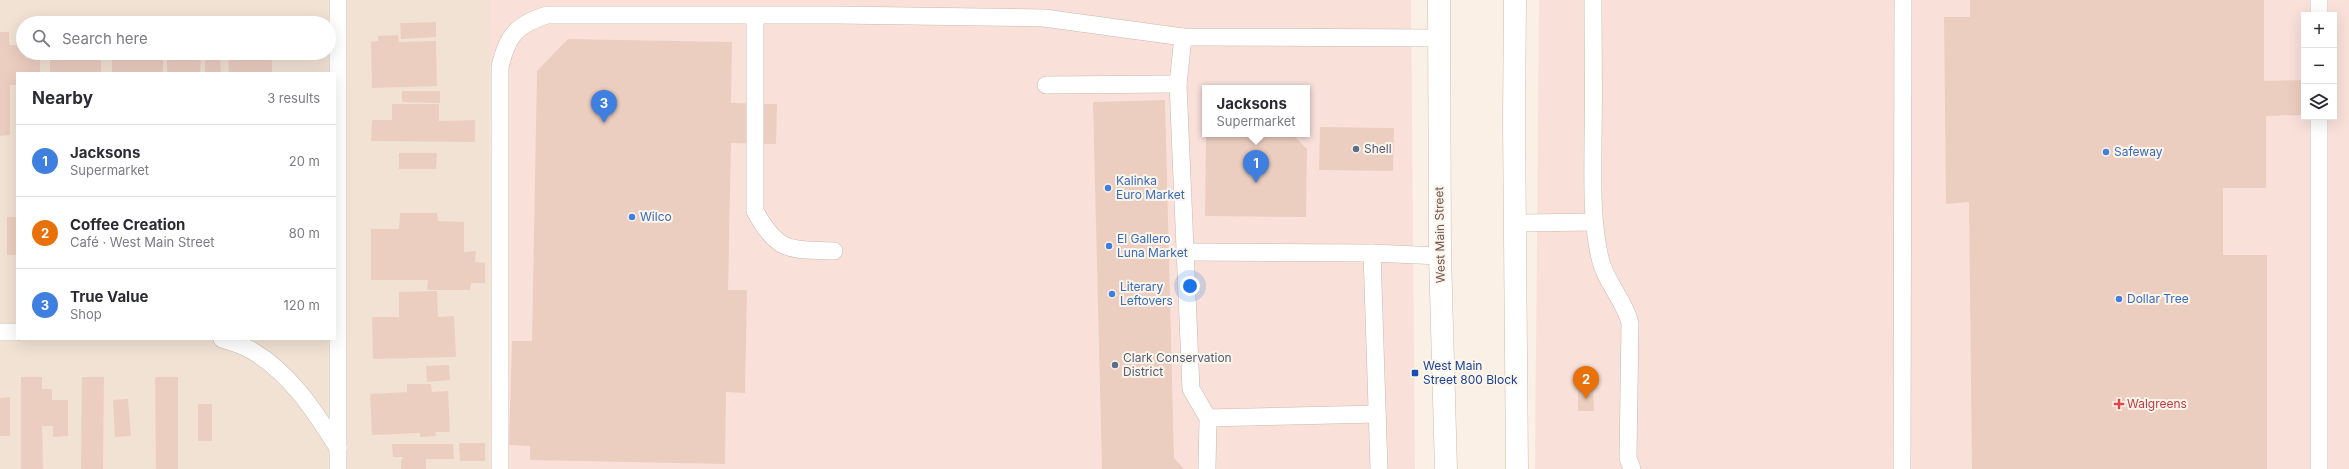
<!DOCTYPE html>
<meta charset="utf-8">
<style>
:root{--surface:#fff;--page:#f7f7f7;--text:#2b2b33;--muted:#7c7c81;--line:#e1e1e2;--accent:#d76a56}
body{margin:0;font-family:Inter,sans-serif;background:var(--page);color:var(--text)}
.controls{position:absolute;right:12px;top:12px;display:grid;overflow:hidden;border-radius:0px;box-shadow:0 4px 16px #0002}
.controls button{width:36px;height:36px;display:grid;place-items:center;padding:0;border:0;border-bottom:1px solid var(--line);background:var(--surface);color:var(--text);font:20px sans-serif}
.you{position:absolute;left:1190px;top:286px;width:14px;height:14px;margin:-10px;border:3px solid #fff;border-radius:50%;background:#1a73e8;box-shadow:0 0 0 6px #1a73e833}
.badge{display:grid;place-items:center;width:26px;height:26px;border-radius:50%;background:var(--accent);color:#fff;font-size:13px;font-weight:700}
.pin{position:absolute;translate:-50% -33px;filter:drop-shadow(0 1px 2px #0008)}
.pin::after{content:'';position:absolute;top:21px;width:14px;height:12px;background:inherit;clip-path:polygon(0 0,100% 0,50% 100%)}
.popup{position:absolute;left:1202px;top:85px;width:108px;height:52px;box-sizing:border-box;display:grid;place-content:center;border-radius:0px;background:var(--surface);filter:drop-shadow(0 1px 3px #0005);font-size:13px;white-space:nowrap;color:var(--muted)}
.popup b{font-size:15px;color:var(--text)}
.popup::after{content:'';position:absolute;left:50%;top:100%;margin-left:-8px;border:8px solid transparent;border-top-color:var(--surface)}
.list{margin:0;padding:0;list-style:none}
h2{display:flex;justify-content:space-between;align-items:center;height:52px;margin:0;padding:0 16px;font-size:17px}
h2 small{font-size:13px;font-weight:400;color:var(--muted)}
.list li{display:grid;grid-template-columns:26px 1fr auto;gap:12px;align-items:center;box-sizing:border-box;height:72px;padding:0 16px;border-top:1px solid var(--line)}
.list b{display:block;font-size:15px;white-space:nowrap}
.list p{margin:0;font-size:13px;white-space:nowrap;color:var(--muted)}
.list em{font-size:13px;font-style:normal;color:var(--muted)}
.icon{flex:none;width:22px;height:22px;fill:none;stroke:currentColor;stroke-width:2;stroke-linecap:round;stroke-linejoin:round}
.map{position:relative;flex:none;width:2349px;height:469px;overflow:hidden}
.search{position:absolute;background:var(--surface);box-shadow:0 4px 16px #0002;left:16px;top:16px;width:320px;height:44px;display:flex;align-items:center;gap:10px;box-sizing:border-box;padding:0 14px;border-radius:22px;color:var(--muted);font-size:15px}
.panel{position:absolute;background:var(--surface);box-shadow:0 4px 16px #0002;left:16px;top:72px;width:320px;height:268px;border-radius:0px}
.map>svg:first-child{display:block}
</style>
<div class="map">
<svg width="2349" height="469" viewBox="0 0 2349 469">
<rect width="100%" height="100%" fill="#faf0e5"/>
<path fill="#f1e2d4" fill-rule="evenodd" d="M0 0H491L489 469H0ZM23 23H329V53H23ZM17 73H335V339H17Z"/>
<g fill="#f9e1da" fill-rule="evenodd">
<path d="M491 0H1411L1415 469H489ZM1205 88H1307V134H1205Z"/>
<path d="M1539 0H2349V469H1535ZM2304 15H2334V117H2304Z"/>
</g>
<g fill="#eccec0">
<polygon points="1970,0 2264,0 2264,81 2301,80 2301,115 2266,116 2266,188 2223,188 2223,255 2267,255 2267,469 1972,469 1969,202 1946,204 1944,17 1970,17"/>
<polygon points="436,22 436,37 401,39 400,23"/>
<polygon points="0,32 9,32 9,45 23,45 25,58 40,58 40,73 17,73 17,85 10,85 10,135 0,136"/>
<polygon points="398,35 399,42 436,41 437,86 372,88 371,42 378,41 378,36"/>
<polygon points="568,39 732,42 731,103 777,104 776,144 731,143 728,290 747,290 745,393 726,392 725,464 530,460 530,446 509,445 512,341 532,341 537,71"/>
<polygon points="50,53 72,53 72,58 101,58 101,73 50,73"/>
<polygon points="112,53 147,53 147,59 163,59 163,73 112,73"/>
<polygon points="167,53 201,55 200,72 167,73"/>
<polygon points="228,53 272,53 272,73 229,73"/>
<polygon points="205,59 220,59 221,73 205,73"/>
<polygon points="402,91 440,91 440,103 402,102"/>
<polygon points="1165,100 1174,458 1184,469 1102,469 1093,102"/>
<polygon points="392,104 439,104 439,121 475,120 475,142 371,141 372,120 392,120"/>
<polygon points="1320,127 1394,128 1393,171 1319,170"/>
<polygon points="1206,134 1292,134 1307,149 1306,217 1205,216"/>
<polygon points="399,153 437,153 436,169 399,169"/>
<polygon points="400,213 437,213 438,221 464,222 464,252 476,251 475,262 485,263 485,283 471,283 470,290 427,290 428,280 371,280 371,229 399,229"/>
<rect x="7" y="217" width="10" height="38"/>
<polygon points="437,291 438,317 454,316 456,357 373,359 372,317 399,317 399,292"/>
<polygon points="449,365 450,380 427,382 426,366"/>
<polygon points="21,377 42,377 42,389 52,389 52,400 68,400 68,436 53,437 53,426 42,426 43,469 21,469"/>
<polygon points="82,377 104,377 103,469 81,469"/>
<polygon points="155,377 178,377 178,469 156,469"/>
<polygon points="407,384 431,384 432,392 448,391 450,432 435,432 436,436 420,437 420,433 372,435 370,394 407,392"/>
<polygon points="1578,387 1593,387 1594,411 1578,411"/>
<polygon points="10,397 10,436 0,436 0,398"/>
<polygon points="128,399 131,436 115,437 113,400"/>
<rect x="198" y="404" width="14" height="37"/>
<polygon points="459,443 485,443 485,461 460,461"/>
<polygon points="392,444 453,444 454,459 426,459 426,469 401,469 401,459 403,459 403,457 393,457"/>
</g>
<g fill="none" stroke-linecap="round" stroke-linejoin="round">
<g stroke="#cab8ad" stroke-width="18">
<g id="lane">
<polyline points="338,0 338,469"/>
<path d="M1593 0C1593 47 1594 93 1593 140 1593 180 1591 219 1600 258 1605 282 1624 299 1630 323L1628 458 1632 469"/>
<polyline points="2319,15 2319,0"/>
<path d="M755 16V211C779 254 789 249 834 251"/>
<polyline points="1183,37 1178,84 1191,389 1208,418 1207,469"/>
<polyline points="1046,85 1178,84"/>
<polyline points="1516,223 1593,222"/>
<polyline points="1185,252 1372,253 1440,256"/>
<polyline points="1372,253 1379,469"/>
<polyline points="0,332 17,332"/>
<path d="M222 339C231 342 242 345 251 350 290 373 314 410 338 448"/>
<polyline points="1208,418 1377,414"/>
<path d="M500 469V67C507 36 517 24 547 15H837L1044 18 1183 37 1440 38"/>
<polyline points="1902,469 1903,0"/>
<polyline points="2319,469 2319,117"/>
</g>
</g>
<g stroke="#cfbaad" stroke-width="23">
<g id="secondary">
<polyline points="1439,0 1440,256 1446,469"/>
<polyline points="1515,0 1514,120 1517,469"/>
</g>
</g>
<use href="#lane" stroke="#fff" stroke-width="17"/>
<use href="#secondary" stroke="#fff" stroke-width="22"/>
</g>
<g fill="#5c6f8a" stroke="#fdf5eb" stroke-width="1.5">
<circle cx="1356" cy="149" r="4"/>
<circle cx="1115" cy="365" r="4"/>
</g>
<g fill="#3f7fe0" stroke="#fdf5eb" stroke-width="1.5">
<circle cx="2106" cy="152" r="4"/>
<circle cx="1108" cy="188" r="4"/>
<circle cx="632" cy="217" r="4"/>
<circle cx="1109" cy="246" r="4"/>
<circle cx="1112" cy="294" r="4"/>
<circle cx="2119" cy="299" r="4"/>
</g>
<rect fill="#1a4fb4" stroke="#fdf5eb" stroke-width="1.5" x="1411" y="369" width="8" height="8" rx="2"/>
<path fill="#e0444e" stroke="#fdf5eb" stroke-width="1.5" d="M2117 398h4v4h4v4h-4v4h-4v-4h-4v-4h4z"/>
<g text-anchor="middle" stroke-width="4" stroke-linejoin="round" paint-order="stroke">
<g font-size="12" fill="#4e5e75" stroke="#fdf5eb" text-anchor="start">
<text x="1364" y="153">Shell</text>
<text x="1123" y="362">Clark Conservation<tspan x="1123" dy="14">District</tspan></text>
</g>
<g font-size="12" fill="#366cbe" stroke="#fdf5eb" text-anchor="start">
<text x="2114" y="156">Safeway</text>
<text x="1116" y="185">Kalinka<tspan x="1116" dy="14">Euro Market</tspan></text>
<text x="640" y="221">Wilco</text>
<text x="1117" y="243">El Gallero<tspan x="1117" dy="14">Luna Market</tspan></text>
<text x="1120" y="291">Literary<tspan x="1120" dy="14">Leftovers</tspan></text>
<text x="2127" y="303">Dollar Tree</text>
</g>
<g font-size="12" fill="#70574d" stroke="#fdf5eb">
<text transform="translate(1440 235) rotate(-91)" y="4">West Main Street</text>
</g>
<g font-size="12" fill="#164399" stroke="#fdf5eb" text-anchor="start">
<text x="1423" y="370">West Main<tspan x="1423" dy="14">Street 800 Block</tspan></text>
</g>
<g font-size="12" fill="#be3a42" stroke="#fdf5eb" text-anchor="start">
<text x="2127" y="408">Walgreens</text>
</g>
</g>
</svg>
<div class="controls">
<button>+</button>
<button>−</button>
<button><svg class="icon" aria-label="layers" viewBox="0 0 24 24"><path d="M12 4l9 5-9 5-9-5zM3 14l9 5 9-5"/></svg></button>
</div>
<div class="you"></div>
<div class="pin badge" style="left:1256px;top:183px;background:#3f7fe0">1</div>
<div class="popup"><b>Jacksons</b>Supermarket</div>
<div class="pin badge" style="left:1586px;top:399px;background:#e8710a">2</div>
<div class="pin badge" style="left:604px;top:123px;background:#3f7fe0">3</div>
<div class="search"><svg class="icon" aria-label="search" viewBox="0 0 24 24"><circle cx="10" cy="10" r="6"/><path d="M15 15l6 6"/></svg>Search here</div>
<section class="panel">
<h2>Nearby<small>3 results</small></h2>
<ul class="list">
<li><span class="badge" style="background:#3f7fe0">1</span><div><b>Jacksons</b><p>Supermarket</p></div><em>20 m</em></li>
<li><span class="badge" style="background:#e8710a">2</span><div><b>Coffee Creation</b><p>Café · West Main Street</p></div><em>80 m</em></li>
<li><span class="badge" style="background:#3f7fe0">3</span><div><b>True Value</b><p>Shop</p></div><em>120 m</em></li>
</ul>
</section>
</div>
